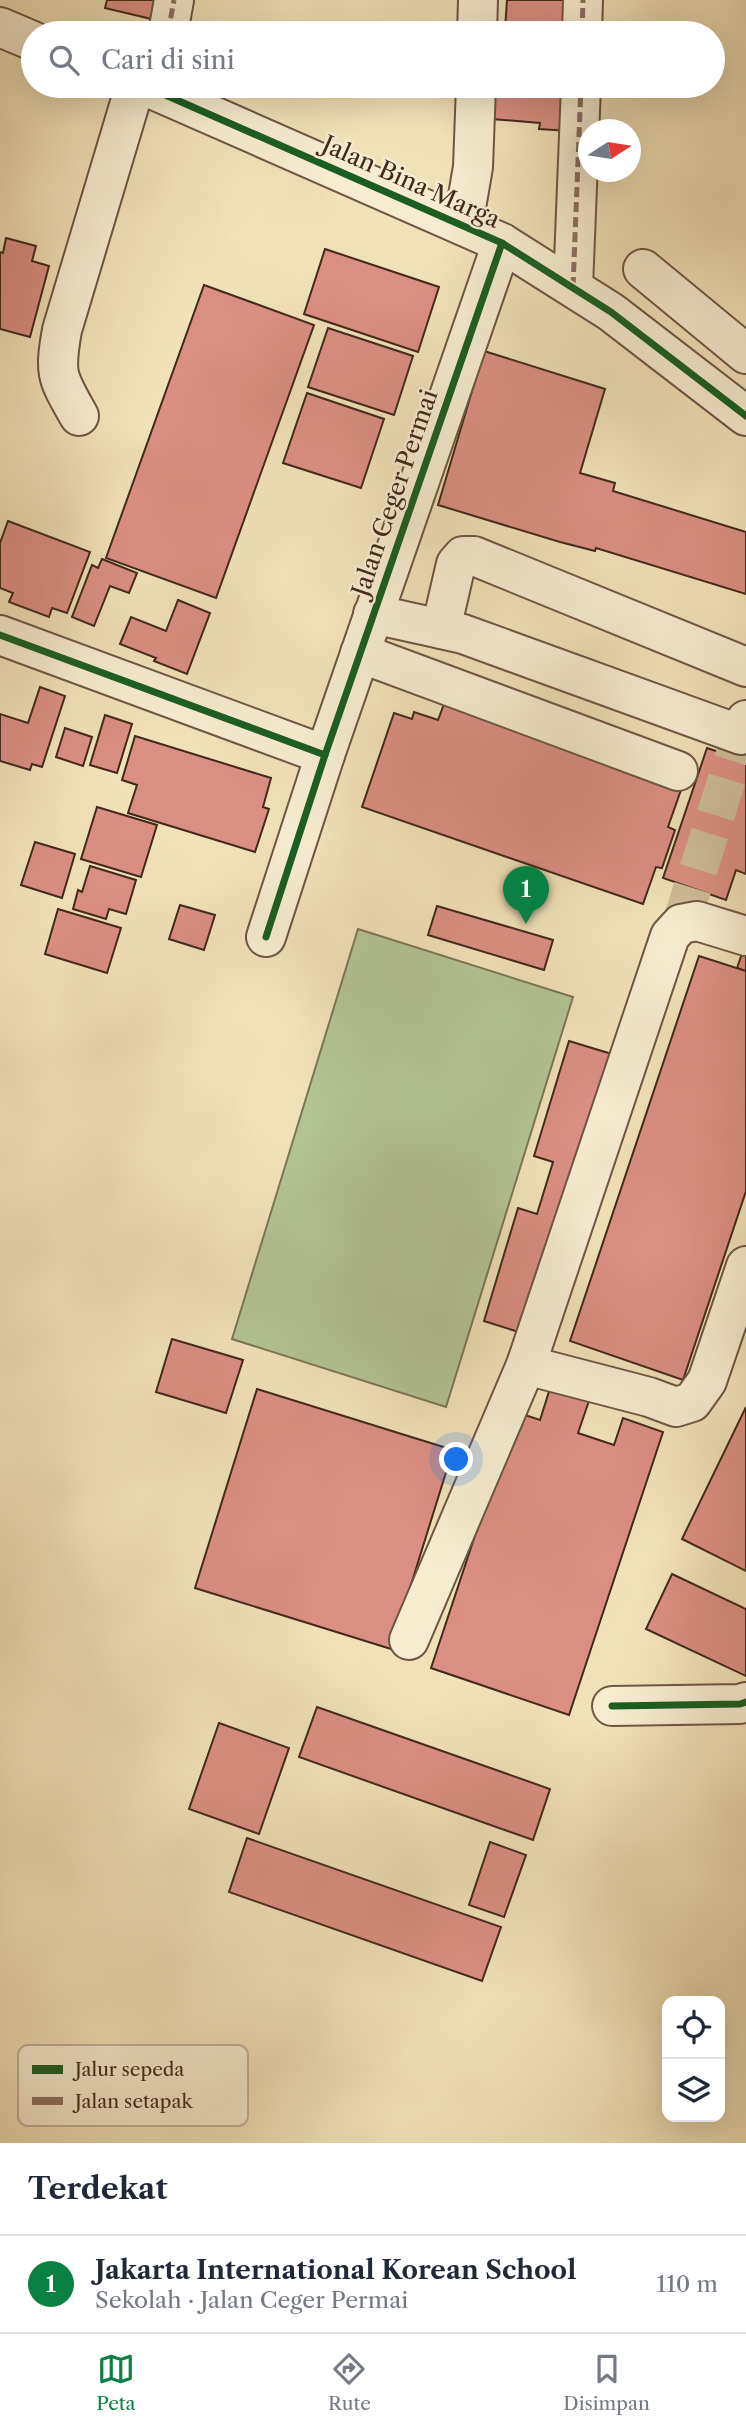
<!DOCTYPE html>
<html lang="id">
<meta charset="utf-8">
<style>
:root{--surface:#fff;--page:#f2f2f3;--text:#1f2937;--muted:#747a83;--line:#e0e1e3;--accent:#0b8043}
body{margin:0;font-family:"Libre Caslon Text",serif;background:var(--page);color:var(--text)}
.controls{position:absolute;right:21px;bottom:21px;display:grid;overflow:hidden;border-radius:14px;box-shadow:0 7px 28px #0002}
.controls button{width:63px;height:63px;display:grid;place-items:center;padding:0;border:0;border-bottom:2px solid var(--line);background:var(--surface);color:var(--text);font:35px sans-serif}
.compass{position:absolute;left:578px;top:119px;width:63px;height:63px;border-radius:50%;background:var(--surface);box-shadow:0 7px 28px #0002;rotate:78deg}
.you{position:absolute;left:457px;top:1460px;width:24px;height:24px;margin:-18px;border:5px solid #fff;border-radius:50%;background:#1a73e8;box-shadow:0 0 0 10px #1a73e833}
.badge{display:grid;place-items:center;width:46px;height:46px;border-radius:50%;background:var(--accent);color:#fff;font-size:23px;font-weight:700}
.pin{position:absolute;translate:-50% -58px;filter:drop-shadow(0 2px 4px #0008)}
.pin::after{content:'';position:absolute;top:37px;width:24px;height:21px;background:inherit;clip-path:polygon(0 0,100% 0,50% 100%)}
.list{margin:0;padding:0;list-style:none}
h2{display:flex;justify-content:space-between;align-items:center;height:91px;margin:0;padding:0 28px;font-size:30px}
h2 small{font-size:23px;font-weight:400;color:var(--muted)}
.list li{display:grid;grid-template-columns:46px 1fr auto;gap:21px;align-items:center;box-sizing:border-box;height:98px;padding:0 28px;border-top:2px solid var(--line)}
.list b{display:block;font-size:26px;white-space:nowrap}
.list p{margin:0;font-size:23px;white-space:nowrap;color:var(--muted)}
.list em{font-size:23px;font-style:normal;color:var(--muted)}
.icon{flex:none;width:38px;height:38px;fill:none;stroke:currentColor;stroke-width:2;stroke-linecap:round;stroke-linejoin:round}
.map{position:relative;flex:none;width:746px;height:2143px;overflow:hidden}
.search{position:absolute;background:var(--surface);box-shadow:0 7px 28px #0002;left:21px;right:21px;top:21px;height:77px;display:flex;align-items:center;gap:18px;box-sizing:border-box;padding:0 24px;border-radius:38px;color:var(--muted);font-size:26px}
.sheet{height:189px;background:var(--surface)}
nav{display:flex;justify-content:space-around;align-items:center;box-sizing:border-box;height:98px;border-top:2px solid var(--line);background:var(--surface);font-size:19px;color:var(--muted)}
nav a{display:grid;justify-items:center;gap:4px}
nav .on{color:var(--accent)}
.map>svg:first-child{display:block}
</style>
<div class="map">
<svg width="746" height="2143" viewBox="0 0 746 2143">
<rect width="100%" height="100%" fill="#f1e1b7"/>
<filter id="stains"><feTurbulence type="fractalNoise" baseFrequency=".00286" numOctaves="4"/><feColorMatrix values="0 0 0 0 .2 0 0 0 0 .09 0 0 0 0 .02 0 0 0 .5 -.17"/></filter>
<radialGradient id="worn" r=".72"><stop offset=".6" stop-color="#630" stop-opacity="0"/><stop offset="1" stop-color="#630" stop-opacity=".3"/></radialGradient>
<polygon fill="#b3c493" stroke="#7b7657" stroke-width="2" points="358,929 573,997 446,1407 232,1339"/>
<g fill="#da8f83" stroke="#43281b" stroke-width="2">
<polygon points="107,0 169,0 164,22 105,8"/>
<polygon points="507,0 576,0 574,33 498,33 498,29 505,29"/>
<polygon points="494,86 571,86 569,131 539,129 540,123 492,119"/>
<polygon points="6,238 36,246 32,261 49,266 30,337 0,329 0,252 3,253"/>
<polygon points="325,249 439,287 418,352 304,314"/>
<polygon points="204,285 314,325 216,598 106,558"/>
<polygon points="328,328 413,356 394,415 308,387"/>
<polygon points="484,351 605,389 580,473 615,483 613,491 746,532 746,594 596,548 595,551 560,542 438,505"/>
<polygon points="307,393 384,419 361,488 283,463"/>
<polygon points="8,521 90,552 67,613 52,608 49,617 9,602 13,593 0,588 0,543"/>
<polygon points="102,559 137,573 129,593 110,586 94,626 72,617 92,565 98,568"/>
<polygon points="178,600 210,613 187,674 154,661 156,658 120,644 131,617 166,631"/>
<polygon points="40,687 65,696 42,767 32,764 30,770 0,761 0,714 28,723"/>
<polygon points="444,704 682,787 668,827 675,830 662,868 656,867 643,904 362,807 394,713 412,719 414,712 438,720"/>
<polygon points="105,715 132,724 117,773 90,765"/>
<polygon points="65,728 92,737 83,766 56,757"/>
<polygon points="135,736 271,778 263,807 269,809 255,852 128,813 137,785 122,780"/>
<polygon points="707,748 746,761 746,874 736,870 726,900 663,878"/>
<polygon points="97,807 157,825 141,877 81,859"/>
<polygon points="35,842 75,854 62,898 21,885"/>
<polygon points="90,866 136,880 126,914 109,909 106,919 73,909 78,890 82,892"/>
<polygon points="180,905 215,915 204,950 169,939"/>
<polygon points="437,906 553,940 544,970 428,935"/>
<polygon points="58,909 121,928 107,973 45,954"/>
<polygon points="746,942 746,971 737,968"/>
<polygon points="699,956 746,971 746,1191 683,1380 570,1341"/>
<polygon points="569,1041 615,1055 531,1336 484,1321 518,1208 537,1214 553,1162 534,1156"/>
<polygon points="172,1339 243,1360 226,1413 156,1392"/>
<polygon points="552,1382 591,1395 578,1433 614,1445 623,1418 663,1432 569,1715 431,1668 516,1412 540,1420"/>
<polygon points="257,1389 453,1450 391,1649 195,1588"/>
<polygon points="746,1407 746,1571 682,1539"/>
<polygon points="672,1574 746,1609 746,1676 646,1629"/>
<polygon points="317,1707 550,1789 533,1840 299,1757"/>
<polygon points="219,1723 289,1748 259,1834 189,1809"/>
<polygon points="247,1838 501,1927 482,1981 229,1892"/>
<polygon points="490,1842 526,1855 504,1917 469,1905"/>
</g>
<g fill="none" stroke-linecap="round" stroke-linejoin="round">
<polyline stroke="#cebc98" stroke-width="38" stroke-dasharray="38 19" stroke-linecap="butt" points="681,924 741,735"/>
<g stroke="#6e5642" stroke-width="42">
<g id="minor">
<polyline points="0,27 33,41"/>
<polyline points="168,33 174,0"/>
<polyline points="477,33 478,0"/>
<polyline points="582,33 583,0"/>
<polyline points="145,86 502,243 611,312 746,416"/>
<polyline points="463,225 473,167 476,86"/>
<polyline points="643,269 746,354"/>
<polyline points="573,287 581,86"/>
<path d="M79 416C57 377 54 375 62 330L135 86"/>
<polyline points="373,614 441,629"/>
<polyline points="0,635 325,755"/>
<polyline points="360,653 678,771"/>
<polyline points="746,667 474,556 463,556 456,564 441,629 463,634 741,735 746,720"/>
<polyline points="266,937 325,755 502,243"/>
<polyline points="526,1365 649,1397 676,1407 692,1402 707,1381 746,1266"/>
<polyline points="409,1640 526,1365 670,936 681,924 697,921 746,936"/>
<polyline points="612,1706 740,1704 746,1702"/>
</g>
</g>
<use href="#minor" stroke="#f6ecd0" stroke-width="38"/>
<g stroke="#8d6e63" stroke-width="5" stroke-dasharray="10 5" stroke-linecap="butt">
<polyline points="168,33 174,0"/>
<polyline points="582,33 583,0"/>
<polyline points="573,287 581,86"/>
</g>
<g stroke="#f6ecd0" stroke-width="11">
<g id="cycleway">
<polyline points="145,86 502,243 611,312 746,416"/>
<polyline points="0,635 325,755"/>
<polyline points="266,937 325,755 502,243"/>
<polyline points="612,1706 740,1704 746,1702"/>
</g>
</g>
<use href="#cycleway" stroke="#1b5e20" stroke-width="7"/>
</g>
<g text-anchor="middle" stroke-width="5" stroke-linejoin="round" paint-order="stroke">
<g font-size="24" fill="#43281b" stroke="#f6ecd0">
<text transform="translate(411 182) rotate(24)" y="8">Jalan Bina Marga</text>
<text transform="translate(395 493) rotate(-71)" y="8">Jalan Ceger Permai</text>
</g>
</g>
<rect x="18" y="2045" width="230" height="81" rx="10" fill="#f6ecd0" stroke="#c0b19a" stroke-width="2"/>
<rect x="32" y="2065" width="31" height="9" fill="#1b5e20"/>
<rect x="32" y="2097" width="31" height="8" fill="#8d6e63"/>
<g font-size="19" fill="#43281b">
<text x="75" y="2076">Jalur sepeda</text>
<text x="75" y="2108">Jalan setapak</text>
</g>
<rect width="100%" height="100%" filter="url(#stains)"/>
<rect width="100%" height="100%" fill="url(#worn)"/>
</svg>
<div class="controls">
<button><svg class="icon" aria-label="locate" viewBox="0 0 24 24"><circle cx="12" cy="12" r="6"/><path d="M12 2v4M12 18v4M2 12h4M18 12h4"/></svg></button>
<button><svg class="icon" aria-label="layers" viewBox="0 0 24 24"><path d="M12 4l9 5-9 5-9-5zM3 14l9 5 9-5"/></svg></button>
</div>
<svg class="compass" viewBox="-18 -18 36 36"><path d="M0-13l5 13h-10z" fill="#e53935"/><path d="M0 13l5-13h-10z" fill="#747a83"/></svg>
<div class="you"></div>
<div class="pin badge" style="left:526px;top:924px">1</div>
<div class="search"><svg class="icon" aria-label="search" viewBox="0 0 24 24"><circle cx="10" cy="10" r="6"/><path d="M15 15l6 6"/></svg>Cari di sini</div>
</div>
<section class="sheet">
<h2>Terdekat<small></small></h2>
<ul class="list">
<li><span class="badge">1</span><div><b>Jakarta International Korean School</b><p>Sekolah · Jalan Ceger Permai</p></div><em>110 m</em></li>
</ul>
</section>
<nav>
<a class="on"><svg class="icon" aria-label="map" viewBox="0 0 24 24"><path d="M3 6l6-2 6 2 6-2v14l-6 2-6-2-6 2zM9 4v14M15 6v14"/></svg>Peta</a>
<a><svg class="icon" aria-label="directions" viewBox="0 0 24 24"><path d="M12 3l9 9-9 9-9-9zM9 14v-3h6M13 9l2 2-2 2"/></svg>Rute</a>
<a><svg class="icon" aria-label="saved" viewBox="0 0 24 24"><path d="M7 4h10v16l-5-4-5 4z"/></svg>Disimpan</a>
</nav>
